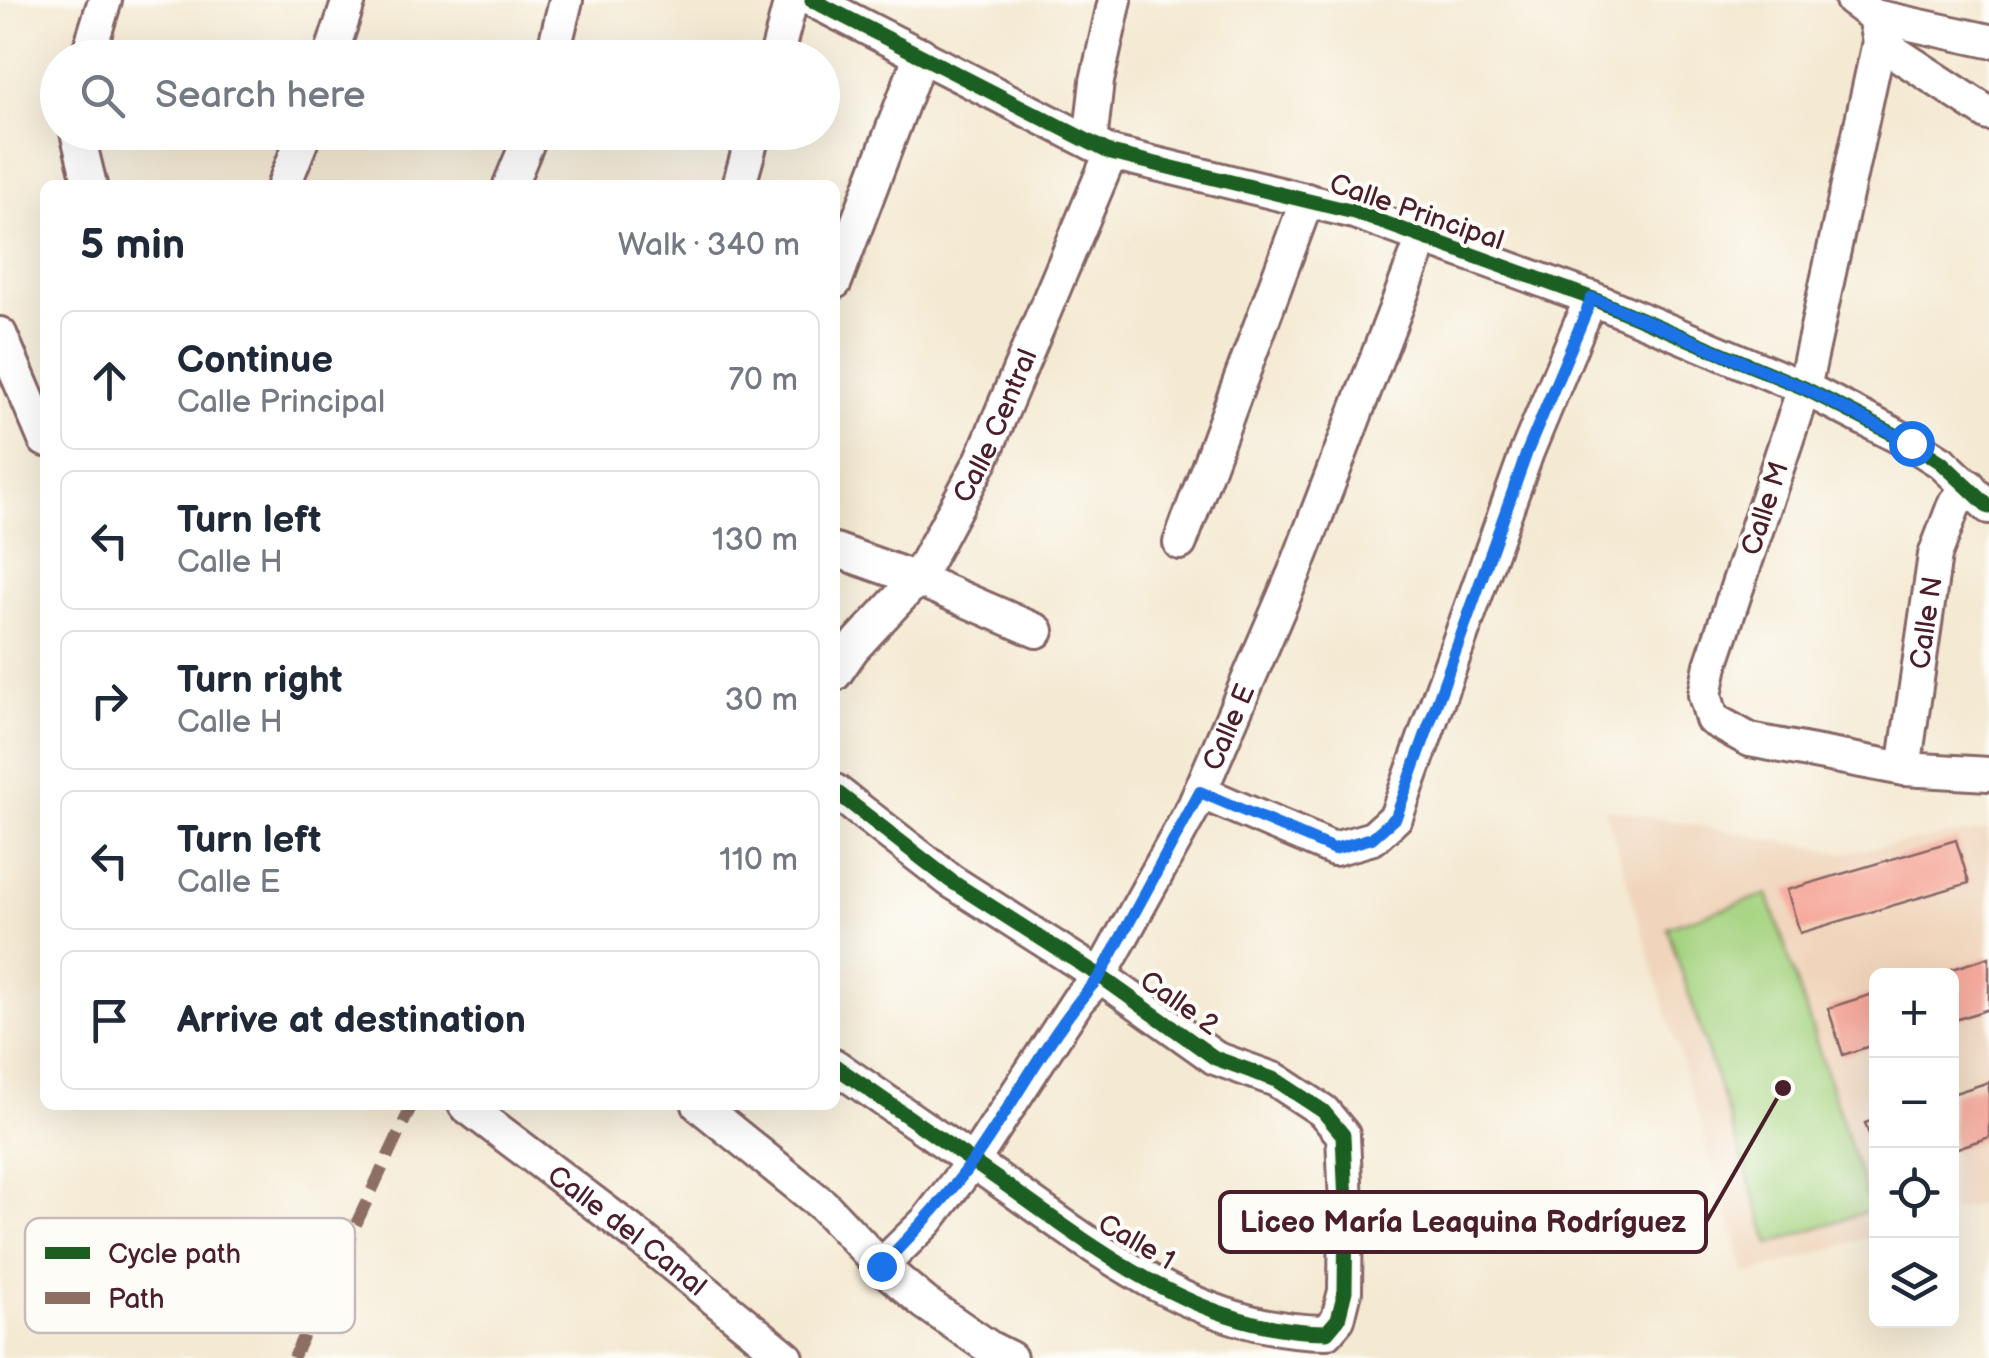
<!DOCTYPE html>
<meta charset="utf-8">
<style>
:root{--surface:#fff;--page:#f2f2f3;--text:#1f2937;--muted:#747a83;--line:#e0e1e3}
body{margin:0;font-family:"Balsamiq Sans",sans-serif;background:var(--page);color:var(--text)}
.controls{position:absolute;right:30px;bottom:30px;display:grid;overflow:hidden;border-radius:15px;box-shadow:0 10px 40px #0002}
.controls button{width:90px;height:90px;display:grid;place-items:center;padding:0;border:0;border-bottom:2px solid var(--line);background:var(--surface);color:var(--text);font:50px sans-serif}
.stop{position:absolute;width:30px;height:30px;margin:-22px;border:8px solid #1a73e8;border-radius:50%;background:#fff}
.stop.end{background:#1a73e8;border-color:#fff;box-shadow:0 2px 10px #0008}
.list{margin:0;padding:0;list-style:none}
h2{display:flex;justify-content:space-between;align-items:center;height:130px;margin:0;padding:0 40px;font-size:42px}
h2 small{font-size:32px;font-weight:400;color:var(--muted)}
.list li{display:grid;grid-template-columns:65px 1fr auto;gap:30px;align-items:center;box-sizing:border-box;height:140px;margin:0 20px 20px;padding:0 20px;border:2px solid var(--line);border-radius:15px}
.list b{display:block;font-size:38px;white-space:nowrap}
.list p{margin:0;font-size:32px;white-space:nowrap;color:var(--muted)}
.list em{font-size:32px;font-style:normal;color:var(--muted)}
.icon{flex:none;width:55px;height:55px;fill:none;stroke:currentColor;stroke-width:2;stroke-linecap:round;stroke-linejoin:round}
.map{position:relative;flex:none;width:1989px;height:1358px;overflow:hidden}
.search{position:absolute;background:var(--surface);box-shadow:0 10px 40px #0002;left:40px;top:40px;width:800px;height:110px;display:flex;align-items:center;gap:25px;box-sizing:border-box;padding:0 35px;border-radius:55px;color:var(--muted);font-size:38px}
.panel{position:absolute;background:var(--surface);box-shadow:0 10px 40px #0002;left:40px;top:180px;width:800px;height:930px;border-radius:15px}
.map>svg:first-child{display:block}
</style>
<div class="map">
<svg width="1989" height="1358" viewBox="0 0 1989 1358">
<rect width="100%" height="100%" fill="#fdfcf7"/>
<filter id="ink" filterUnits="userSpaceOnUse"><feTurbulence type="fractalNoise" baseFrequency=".01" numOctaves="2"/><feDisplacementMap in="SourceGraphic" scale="20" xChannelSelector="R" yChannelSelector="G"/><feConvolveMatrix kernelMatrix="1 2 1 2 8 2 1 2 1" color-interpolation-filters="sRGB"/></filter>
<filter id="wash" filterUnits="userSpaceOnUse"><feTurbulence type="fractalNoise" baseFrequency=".0048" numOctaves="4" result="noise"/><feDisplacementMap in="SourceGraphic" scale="40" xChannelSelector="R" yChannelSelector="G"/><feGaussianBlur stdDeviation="2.25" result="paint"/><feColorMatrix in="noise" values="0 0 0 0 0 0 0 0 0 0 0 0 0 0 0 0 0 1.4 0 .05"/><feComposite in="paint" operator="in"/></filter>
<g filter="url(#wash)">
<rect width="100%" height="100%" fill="#f4e9d2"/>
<polygon fill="#f0d5bc" points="1605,808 1842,853 1989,829 1989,1200 1952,1212 1952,976 1876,976 1876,1235 1746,1275"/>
<polygon fill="#a5d380" stroke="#787956" stroke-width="2.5" points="1768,894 1871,1210 1770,1244 1667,927"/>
<g id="blocks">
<g fill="#f5a597">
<polygon points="1956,840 1969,883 1800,933 1787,890"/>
<polygon points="1989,957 1989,1009 1952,1021 1952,976 1934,975"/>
<polygon points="1876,993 1876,1044 1843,1055 1828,1008"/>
<polygon points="1989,1082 1989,1137 1952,1150 1952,1094"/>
<polygon points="1876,1119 1876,1154 1865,1123"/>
</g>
</g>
</g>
<g filter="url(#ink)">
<use href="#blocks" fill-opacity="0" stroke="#866665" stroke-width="2.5"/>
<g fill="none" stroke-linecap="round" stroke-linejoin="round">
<g stroke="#866665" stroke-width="38">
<g id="minor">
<polyline points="812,0 1111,153 1354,212 1591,298 1804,388 1911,443 1941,462 1989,507"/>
<polyline points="1852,0 1874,16 1989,41"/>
<polyline points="1874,16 1879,42 1804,388 1711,665 1705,695 1712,719 1750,740 1904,769 1989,774"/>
<polyline points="1879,42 1989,114"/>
<polyline points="87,58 105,0"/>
<polyline points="330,58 349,0"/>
<polyline points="552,58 566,0"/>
<polyline points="776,58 791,0"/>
<polyline points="77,132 90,185"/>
<polyline points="1090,142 1097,81 1115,0"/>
<polyline points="284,185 305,132"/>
<polyline points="510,185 532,132"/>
<polyline points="739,185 754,132"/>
<polyline points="835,282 921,54"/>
<polyline points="0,334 45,440"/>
<polyline points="1180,543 1307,200"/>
<polyline points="835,550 917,579 1037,631"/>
<path id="s1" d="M835 674 853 648 917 579 982 459 1111 153"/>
<path id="s2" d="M1904 769 1935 555 1954 505 1969 486"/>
<path d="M835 791 951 881 1100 976 1215 1058 1276 1080 1323 1111 1343 1135 1346 1205 1345 1291 1338 1319 1327 1332C1200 1332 1098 1250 999 1180 945 1142 890 1104 835 1066"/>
<polyline points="1200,792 1334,849 1373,838 1396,817 1527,452 1591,298"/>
<path id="s3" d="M465 1105 639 1237 787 1358"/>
<polyline points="699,1105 824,1206 881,1266 925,1303 990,1348 1010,1358"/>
<path id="s4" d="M881 1266 927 1221 973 1161 1078 1000 1100 976 1194 806 1295 571 1423 238"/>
</g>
</g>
<use href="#minor" stroke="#fff" stroke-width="32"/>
<polyline stroke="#8d6e63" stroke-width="12" stroke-dasharray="25 12" stroke-linecap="butt" points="293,1358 412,1105"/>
<g stroke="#fdfcf7" stroke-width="21">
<g id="cycleway">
<polyline points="812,0 1111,153 1354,212 1591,298 1804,388 1911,443 1941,462 1989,507"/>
<path d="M835 791 951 881 1100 976 1215 1058 1276 1080 1323 1111 1343 1135 1346 1205 1345 1291 1338 1319 1327 1332C1200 1332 1098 1250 999 1180 945 1142 890 1104 835 1066"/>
</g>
</g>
<use href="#cycleway" stroke="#1b5e20" stroke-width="15"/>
</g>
</g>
<g fill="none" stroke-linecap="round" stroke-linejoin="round" filter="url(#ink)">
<path stroke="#1a73e8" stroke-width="12" d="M881 1266C914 1233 946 1199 973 1161 1016 1100 1050 1032 1100 976L1200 792 1334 849 1372 838 1396 817 1527 452 1592 298 1804 388 1911 443"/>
</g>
<g text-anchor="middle" stroke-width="8" stroke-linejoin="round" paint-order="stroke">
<g font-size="28" fill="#4a1f2b" stroke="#fdfcf7">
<text transform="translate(1417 211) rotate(19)" y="10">Calle Principal</text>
<text dy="10" stroke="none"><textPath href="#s1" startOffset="298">Calle Central</textPath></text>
<text transform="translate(1764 508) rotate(-72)" y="10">Calle M</text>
<text dy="10" stroke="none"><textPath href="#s2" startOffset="148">Calle N</textPath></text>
<text dy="10" stroke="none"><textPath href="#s4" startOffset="645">Calle E</textPath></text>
<text transform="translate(1180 1002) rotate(35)" y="10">Calle 2</text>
<text dy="10" stroke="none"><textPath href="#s3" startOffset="205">Calle del Canal</textPath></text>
<text transform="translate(1137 1241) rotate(30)" y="10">Calle 1</text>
</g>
</g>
<rect x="25" y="1218" width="330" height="115" rx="15" fill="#fdfcf7" stroke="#c7baba" stroke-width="2.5"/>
<rect x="45" y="1247" width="45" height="12" fill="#1b5e20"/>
<rect x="45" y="1292" width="45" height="12" fill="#8d6e63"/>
<g font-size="28" fill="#4a1f2b">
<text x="108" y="1263">Cycle path</text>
<text x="108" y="1308">Path</text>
</g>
<path fill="none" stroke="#4a1f2b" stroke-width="4" d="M1783 1088L1706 1222"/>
<circle fill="#4a1f2b" stroke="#fdfcf7" stroke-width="4" cx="1783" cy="1088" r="10"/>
<rect fill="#fdfcf7" stroke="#4a1f2b" stroke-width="4" x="1220" y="1192" width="486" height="60" rx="10"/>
<g font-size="30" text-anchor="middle" font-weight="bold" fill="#4a1f2b">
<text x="1463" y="1232">Liceo María Leaquina Rodríguez</text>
</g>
</svg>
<div class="controls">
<button>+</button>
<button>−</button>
<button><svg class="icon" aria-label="locate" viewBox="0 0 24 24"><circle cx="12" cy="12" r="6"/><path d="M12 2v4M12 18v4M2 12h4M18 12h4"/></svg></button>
<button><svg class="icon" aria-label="layers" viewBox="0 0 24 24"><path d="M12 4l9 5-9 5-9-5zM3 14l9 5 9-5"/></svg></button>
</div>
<div class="stop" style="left:1911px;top:443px"></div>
<div class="stop end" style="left:881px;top:1266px"></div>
<div class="search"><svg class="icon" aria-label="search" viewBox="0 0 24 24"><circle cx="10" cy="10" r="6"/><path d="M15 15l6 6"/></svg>Search here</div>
<section class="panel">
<h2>5 min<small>Walk · 340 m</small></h2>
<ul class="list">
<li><svg class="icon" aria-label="ahead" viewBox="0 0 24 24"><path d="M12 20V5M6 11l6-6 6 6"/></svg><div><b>Continue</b><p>Calle Principal</p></div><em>70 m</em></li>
<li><svg class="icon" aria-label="left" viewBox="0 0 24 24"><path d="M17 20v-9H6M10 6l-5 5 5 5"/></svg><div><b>Turn left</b><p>Calle H</p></div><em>130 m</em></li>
<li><svg class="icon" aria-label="right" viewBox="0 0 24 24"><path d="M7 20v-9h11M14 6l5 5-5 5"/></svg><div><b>Turn right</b><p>Calle H</p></div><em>30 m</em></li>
<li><svg class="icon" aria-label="left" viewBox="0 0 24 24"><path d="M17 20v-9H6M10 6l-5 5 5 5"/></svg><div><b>Turn left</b><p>Calle E</p></div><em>110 m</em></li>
<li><svg class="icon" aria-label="arrive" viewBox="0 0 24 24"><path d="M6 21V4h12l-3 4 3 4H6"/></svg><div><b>Arrive at destination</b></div></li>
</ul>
</section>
</div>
